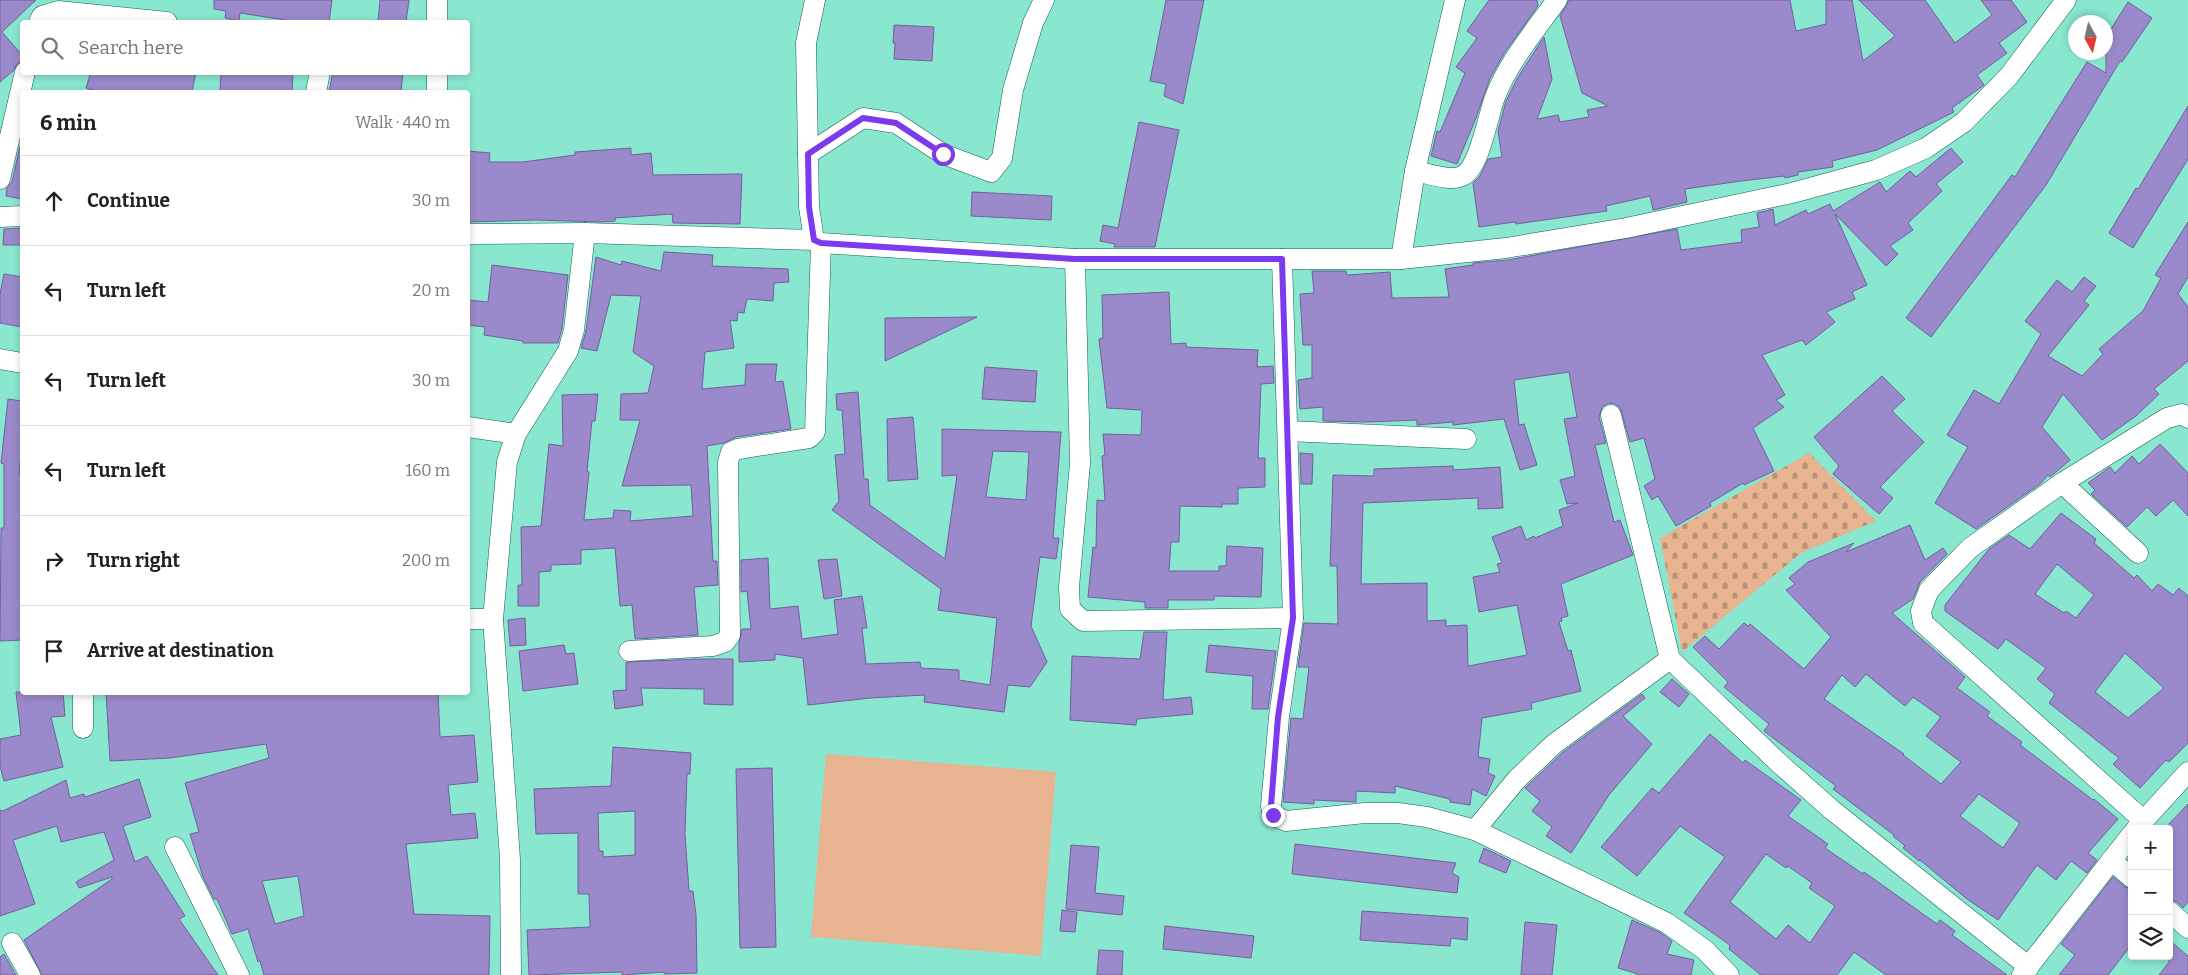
<!DOCTYPE html>
<meta charset="utf-8">
<style>
:root{--surface:#fff;--page:#f6f6f6;--text:#222;--muted:#767676;--line:#e0e0e0}
body{margin:0;font-family:Bitter,serif;background:var(--page);color:var(--text)}
.controls{position:absolute;right:15px;bottom:15px;display:grid;overflow:hidden;border-radius:5px;box-shadow:0 2px 8px #0003}
.controls button{width:45px;height:45px;display:grid;place-items:center;padding:0;border:0;border-bottom:1px solid var(--line);background:var(--surface);color:var(--text);font:25px sans-serif}
.compass{position:absolute;left:2068px;top:15px;width:45px;height:45px;border-radius:50%;background:var(--surface);box-shadow:0 2px 8px #0003;rotate:172deg}
.stop{position:absolute;width:15px;height:15px;margin:-11px;border:4px solid #7c3aed;border-radius:50%;background:#fff}
.stop.end{background:#7c3aed;border-color:#fff;box-shadow:0 1px 5px #0008}
.list{margin:0;padding:0;list-style:none}
h2{display:flex;justify-content:space-between;align-items:center;height:65px;margin:0;padding:0 20px;font-size:21px}
h2 small{font-size:16px;font-weight:400;color:var(--muted)}
.list li{display:grid;grid-template-columns:32px 1fr auto;gap:15px;align-items:center;box-sizing:border-box;height:90px;padding:0 20px;border-top:1px solid var(--line)}
.list b{display:block;font-size:19px;white-space:nowrap}
.list em{font-size:16px;font-style:normal;color:var(--muted)}
.icon{flex:none;width:28px;height:28px;fill:none;stroke:currentColor;stroke-width:2;stroke-linecap:round;stroke-linejoin:round}
.map{position:relative;flex:none;width:2188px;height:975px;overflow:hidden}
.search{position:absolute;background:var(--surface);box-shadow:0 2px 8px #0003;left:20px;top:20px;width:450px;height:55px;display:flex;align-items:center;gap:12px;box-sizing:border-box;padding:0 18px;border-radius:5px;color:var(--muted);font-size:19px}
.panel{position:absolute;background:var(--surface);box-shadow:0 2px 8px #0003;left:20px;top:90px;width:450px;height:605px;border-radius:5px}
.map>svg:first-child{display:block}
</style>
<div class="map">
<svg width="2188" height="975" viewBox="0 0 2188 975">
<defs>
<pattern id="cemetery-stones" width="16" height="16" patternUnits="userSpaceOnUse" patternTransform="scale(1.25)"><rect width="16" height="16" fill="#e7b390"/><path d="M2 7V4a2 2 0 0 1 4 0v3zM10 15v-3a2 2 0 0 1 4 0v3z" fill="#b99276"/></pattern>
</defs>
<rect width="100%" height="100%" fill="#89e7d0"/>
<polygon fill="#e7b390" points="826,754 1056,772 1041,956 811,937"/>
<polygon fill="url(#cemetery-stones)" points="1809,453 1876,521 1801,553 1682,652 1660,538"/>
<g fill="#9b8acb" stroke="#705f9d" fill-rule="evenodd">
<polygon points="0,0 36,0 2,32 22,55 22,61 17,64 13,71 0,82"/>
<polygon points="214,0 332,0 329,22 298,22 240,13 239,21 225,18 226,11 214,9"/>
<polygon points="380,0 409,0 406,22 378,22"/>
<polygon points="1166,0 1204,0 1183,104 1164,96 1166,84 1150,81"/>
<polygon points="1489,0 1537,0 1538,6 1505,52 1490,78 1476,118 1457,164 1431,156 1437,131 1440,132 1465,73 1456,67 1477,38 1467,31"/>
<polygon points="1569,0 1790,0 1796,31 1826,24 1826,0 1852,0 1863,61 1895,36 1859,0 1925,0 1955,43 1992,15 1981,0 2011,0 2027,22 1999,43 2007,53 1977,75 1984,85 1952,108 1954,112 1877,150 1832,161 1833,167 1798,172 1798,175 1785,178 1784,176 1741,181 1685,189 1687,202 1653,210 1650,196 1606,206 1607,211 1516,224 1515,222 1479,227 1473,183 1480,176 1488,159 1502,157 1498,131 1506,101 1518,77 1544,37 1552,79 1537,119 1558,115 1560,122 1589,117 1587,110 1608,106 1582,93 1560,16"/>
<polygon points="2128,2 2152,18 2122,62 2120,61 2046,185 1931,337 1906,318 2012,175 2015,177 2087,62 2106,73 2106,37"/>
<polygon points="894,25 934,27 932,61 894,59 895,43 893,43"/>
<polygon points="91,72 196,72 192,92 99,92 86,88"/>
<polygon points="221,72 293,72 292,92 220,92"/>
<polygon points="333,72 403,72 401,92 329,92"/>
<polygon points="2188,106 2188,159 2133,248 2109,233 2136,188 2138,189"/>
<polygon points="1139,122 1179,130 1155,247 1114,247 1115,244 1100,241 1103,225 1118,228"/>
<polygon points="20,146 22,146 22,199 6,196 7,188 12,182"/>
<polygon points="631,148 631,155 651,153 653,175 742,174 740,224 673,223 672,214 615,218 615,221 602,222 536,220 468,222 468,151 490,153 489,162 523,162 575,155 575,152"/>
<polygon points="1951,148 1963,162 1936,184 1942,191 1908,223 1913,230 1890,246 1898,254 1886,266 1835,214 1867,285 1852,292 1855,299 1826,312 1835,322 1806,345 1802,340 1762,355 1785,395 1776,400 1784,407 1753,428 1774,471 1744,485 1743,483 1710,503 1711,506 1676,526 1658,496 1652,500 1644,486 1655,479 1644,438 1630,442 1620,407 1615,404 1609,403 1602,407 1599,417 1606,443 1595,445 1614,522 1620,520 1633,555 1561,584 1568,616 1561,618 1562,621 1559,622 1568,651 1571,650 1581,691 1531,703 1532,709 1482,718 1478,757 1490,759 1488,773 1495,776 1486,796 1472,789 1470,805 1450,802 1450,799 1395,786 1395,793 1356,791 1356,802 1314,800 1314,804 1283,802 1291,718 1303,719 1309,667 1298,667 1304,623 1338,624 1337,566 1330,566 1333,475 1374,476 1374,469 1453,466 1453,470 1500,467 1503,508 1478,509 1478,498 1363,503 1361,584 1427,583 1427,621 1446,620 1446,626 1467,625 1468,666 1527,655 1517,605 1479,612 1473,577 1500,572 1497,564 1502,563 1492,537 1521,526 1526,540 1534,536 1535,538 1563,526 1559,510 1578,503 1567,504 1560,480 1575,476 1564,419 1577,417 1569,372 1514,380 1519,425 1524,424 1537,465 1520,470 1504,419 1453,425 1453,422 1417,425 1417,420 1367,422 1323,421 1323,407 1300,409 1298,380 1312,378 1312,345 1303,345 1300,294 1314,293 1312,271 1346,271 1347,275 1390,272 1392,298 1449,297 1445,269 1473,265 1473,263 1508,260 1677,229 1681,250 1742,242 1741,230 1759,227 1757,213 1773,209 1775,225 1806,210 1808,214 1830,204 1833,211 1880,182 1886,192 1910,171 1916,177"/>
<polygon points="972,192 1052,196 1051,220 971,216"/>
<polygon points="2188,222 2188,277 2178,294 2188,307 2188,361 2154,389 2159,394 2136,416 2102,440 2063,394 2042,427 2070,460 2056,472 2050,477 2048,475 2040,484 1976,529 1935,503 1968,447 1947,435 1974,390 1999,404 2041,334 2025,321 2057,280 2072,292 2084,277 2096,286 2084,301 2089,305 2048,356 2082,376 2103,354 2099,349 2143,311 2161,278 2155,275"/>
<polygon points="22,228 22,245 3,245 4,229"/>
<polygon points="664,252 713,255 712,266 788,269 789,282 774,283 773,301 747,299 744,313 738,312 737,321 730,320 734,348 705,352 702,389 745,385 746,364 777,364 775,382 783,381 791,429 736,437 724,443 707,446 713,561 717,561 718,585 694,587 698,635 635,639 632,605 620,606 615,548 581,550 581,564 551,565 551,571 539,572 539,606 518,606 518,585 522,585 521,527 541,526 549,444 563,446 562,395 598,394 595,421 592,421 587,471 589,472 584,520 613,518 614,510 631,511 630,521 693,516 691,485 622,486 640,420 620,420 621,394 648,393 654,366 633,352 641,296 611,295 597,351 581,348 586,331 596,257 621,265 622,261 661,271"/>
<polygon points="492,265 568,275 562,328 558,343 523,343 523,341 484,335 485,327 468,325 468,300 488,302"/>
<polygon points="4,274 22,277 22,327 0,323 0,294"/>
<polygon points="1169,292 1171,344 1186,343 1186,347 1258,350 1257,367 1273,366 1274,383 1261,384 1258,458 1265,458 1265,487 1238,488 1238,504 1222,504 1222,507 1180,506 1179,542 1171,542 1169,571 1219,571 1219,566 1226,566 1227,546 1263,548 1261,597 1214,596 1214,600 1168,600 1168,608 1145,608 1145,602 1088,597 1093,547 1096,548 1097,500 1105,501 1102,456 1105,455 1103,434 1141,435 1142,410 1107,408 1099,339 1103,338 1102,295"/>
<polygon points="977,317 885,361 885,318"/>
<polygon points="985,367 1037,371 1035,402 982,399"/>
<polygon points="1882,376 1905,399 1892,411 1924,442 1880,487 1893,498 1879,514 1833,474 1839,466 1814,437"/>
<path d="M858 392 864 479H868L870 505 945 559 957 475 942 476V429L1061 432 1053 538H1059L1056 559 1040 557 1031 626 1047 662 1030 687 1008 685 1004 712 924 702 925 695 870 698 808 705 803 658 775 654V660L739 662V643L742 629H751L747 591 741 592V560L768 558 770 609 798 606 802 639 838 634 834 600 862 596 867 628H862L866 664 920 662 921 668 959 670V680L990 685 997 618 938 610 941 589 832 510 839 501 835 455 845 454 842 410H837L836 394ZM993 451 1029 452 1026 500 986 497Z"/>
<polygon points="8,399 22,401 22,441 19,475 22,475 22,640 0,641 1,528 4,528 4,464 1,463"/>
<polygon points="913,417 918,479 888,481 887,419"/>
<polygon points="2160,444 2188,473 2188,516 2173,500 2156,516 2147,507 2127,527 2091,494 2095,490 2088,483 2110,467 2115,473 2132,456 2139,464"/>
<polygon points="1300,453 1313,454 1312,484 1301,484"/>
<path d="M2061 513 2096 539 2094 543 2134 578 2137 575 2152 591 2158 584 2173 595 2179 588 2188 596V743L2169 762 2166 760 2140 788 2113 764 2119 758 2049 703 2055 694 2037 679 2046 668 2006 639 1998 649 1945 611V605L1989 549 2009 535 2030 549ZM2057 564 2094 595 2076 618 2066 611 2064 613 2035 594ZM2125 653 2164 688 2128 718 2095 692Z"/>
<path d="M1910 525 1925 560 1943 548 1947 554 1920 582 1913 599 1892 613 1965 677 1957 688 1990 712 1987 716 2022 742 2020 745 2093 800 2094 799 2118 819 2088 853 2097 860 2087 873 2071 861 2056 880 2037 865 1998 920 1967 899 1920 860 1919 861 1903 848 1905 846 1893 836 1894 835 1833 789 1836 786 1764 731 1769 724 1724 687 1728 682 1693 647 1705 636 1719 649 1744 623 1748 626 1750 624 1804 669 1831 637 1786 590 1795 584 1789 578 1808 562 1854 543 1846 552ZM1866 674 1905 706 1913 697 1941 717 1926 736 1961 762 1941 784 1903 755 1904 754 1824 699 1842 675 1855 687ZM1979 794 2020 823 2003 848 1960 816Z"/>
<polygon points="837,559 842,596 824,599 818,560"/>
<polygon points="525,618 526,645 510,646 508,620"/>
<polygon points="1144,632 1167,632 1163,700 1191,697 1193,714 1137,719 1136,725 1070,720 1072,656 1140,659"/>
<polygon points="564,645 566,654 574,653 578,684 523,691 519,651"/>
<polygon points="1209,645 1276,651 1268,709 1252,709 1253,676 1206,672"/>
<polygon points="700,659 733,659 733,705 704,704 704,689 641,688 643,705 615,709 613,691 626,690 626,662"/>
<polygon points="1672,679 1689,694 1679,707 1660,692"/>
<polygon points="16,692 63,692 65,716 51,717 63,767 4,781 0,766 0,739 21,735"/>
<path d="M106 692H438L440 737 474 735 478 782 448 785 451 815 475 813 478 838 406 844 414 914 490 916 489 975H264L260 961 258 962 248 929 232 934 217 899H214L203 877 190 834 199 832 185 783 269 758 266 744 170 758 110 761ZM298 876 304 916 275 924 262 881Z"/>
<polygon points="1642,694 1645,698 1623,716 1652,744 1609,795 1571,853 1546,836 1552,827 1532,811 1540,801 1525,788 1562,753"/>
<path d="M1710 734 1743 763 1745 760 1801 800 1788 816 1828 844 1825 848 1863 874 1864 872 1937 924 1940 920 1955 931 1952 935 2007 975H1886L1854 952 1837 975H1761L1729 949 1730 945 1684 913 1725 857 1680 826 1637 876 1601 847 1652 788 1659 793ZM1766 854 1786 868 1788 866 1812 883 1809 888 1835 906 1810 943 1788 925 1776 939 1730 902Z"/>
<path d="M613 747 691 753 690 774H687L685 834 689 891H693L696 915 697 973 664 974V972L622 975V972L529 975 527 930 590 927 589 894H578V833L536 834 534 789 611 786ZM635 811V855L603 857V851H599L598 813Z"/>
<polygon points="772,768 776,947 740,948 736,769"/>
<polygon points="139,779 151,817 123,826 135,862 147,856 185,916 179,919 218,975 42,975 24,940 112,879 112,877 79,888 76,882 114,860 104,832 61,842 57,826 13,840 35,904 0,916 0,810 3,811 66,780 70,798 84,794 85,797"/>
<polygon points="2188,804 2188,902 2183,908 2177,902 2169,899 2169,824"/>
<polygon points="1295,844 1456,863 1452,873 1459,877 1457,893 1292,874"/>
<polygon points="1071,845 1099,847 1095,893 1124,896 1122,915 1066,909"/>
<polygon points="1484,848 1511,861 1506,873 1479,862"/>
<polygon points="2113,877 2125,887 2132,890 2132,944 2108,975 2059,975 2075,955 2061,944"/>
<polygon points="1062,910 1077,912 1075,932 1060,931"/>
<polygon points="1362,911 1468,918 1467,940 1451,938 1450,946 1360,940"/>
<polygon points="1632,920 1661,933 1672,941 1667,954 1694,960 1691,975 1641,975 1618,968"/>
<polygon points="1525,922 1557,925 1552,975 1521,975"/>
<polygon points="1165,926 1254,936 1251,958 1163,949"/>
<polygon points="2169,940 2188,956 2188,975 2159,975 2169,962"/>
<polygon points="1099,950 1123,951 1122,975 1097,975"/>
<polygon points="4,954 16,975 0,975 0,957"/>
</g>
<g fill="none" stroke-linecap="round" stroke-linejoin="round">
<g stroke="#106151" stroke-width="21">
<g id="street">
<polyline points="437,0 437,22"/>
<polyline points="39,22 42,16 58,11 167,22"/>
<polyline points="437,72 437,92"/>
<polyline points="316,92 320,72"/>
<polyline points="808,154 863,118 896,123 943,154 991,172 1002,158 1013,90 1033,23 1044,0"/>
<path d="M1415 171C1428 173 1452 183 1464 175 1480 165 1488 115 1495 97 1509 61 1534 32 1557 0"/>
<polyline points="0,179 25,72"/>
<polyline points="0,217 22,216"/>
<polyline points="468,234 585,233 814,240 821,243 1075,259 1401,259 1506,248 1626,228 1792,193 1876,170 1926,148 1964,122 2009,76 2066,0"/>
<polyline points="814,240 809,207 806,43 815,0"/>
<polyline points="1075,259 1080,463 1069,587 1070,609 1083,621 1293,618"/>
<polyline points="1282,259 1293,618 1279,717 1271,806 1273,815 1286,821 1365,813 1398,813 1427,817 1475,830 1667,923 1705,950 1729,975"/>
<polyline points="1401,259 1415,171 1455,0"/>
<polyline points="0,359 22,363"/>
<polyline points="1611,415 1670,659 1780,764 1832,810 2029,967"/>
<polyline points="468,427 516,434"/>
<polyline points="1288,431 1466,439"/>
<polyline points="2062,483 2138,553"/>
<polyline points="468,619 493,619"/>
<polyline points="629,651 713,646 725,642 730,635 728,462 731,452 738,449 809,438 815,432 821,243"/>
<polyline points="83,692 83,728"/>
<polyline points="2143,820 1923,623 1921,611 1929,590 1970,548 2062,483 2167,418 2182,414 2188,418"/>
<polyline points="2136,829 2188,772"/>
<polyline points="1475,830 1517,779 1554,744 1670,659"/>
<polyline points="175,847 239,975"/>
<polyline points="2111,860 2132,878"/>
<polyline points="2169,911 2188,928"/>
<polyline points="12,943 30,975"/>
<polyline points="511,975 510,859 493,619 507,462 516,434 568,351 574,330 585,233"/>
<polyline points="2022,975 2132,834"/>
</g>
</g>
<use href="#street" stroke="#fff" stroke-width="20"/>
</g>
<g fill="none" stroke-linecap="round" stroke-linejoin="round">
<polyline stroke="#7c3aed" stroke-width="6" points="943,154 896,123 863,118 808,154 809,207 814,240 821,243 1075,259 1282,259 1293,618 1278,717 1271,806 1273,815"/>
</g>
</svg>
<div class="controls">
<button>+</button>
<button>−</button>
<button><svg class="icon" aria-label="layers" viewBox="0 0 24 24"><path d="M12 4l9 5-9 5-9-5zM3 14l9 5 9-5"/></svg></button>
</div>
<svg class="compass" viewBox="-18 -18 36 36"><path d="M0-13l5 13h-10z" fill="#e53935"/><path d="M0 13l5-13h-10z" fill="#767676"/></svg>
<div class="stop" style="left:943px;top:154px"></div>
<div class="stop end" style="left:1273px;top:815px"></div>
<div class="search"><svg class="icon" aria-label="search" viewBox="0 0 24 24"><circle cx="10" cy="10" r="6"/><path d="M15 15l6 6"/></svg>Search here</div>
<section class="panel">
<h2>6 min<small>Walk · 440 m</small></h2>
<ul class="list">
<li><svg class="icon" aria-label="ahead" viewBox="0 0 24 24"><path d="M12 20V5M6 11l6-6 6 6"/></svg><div><b>Continue</b></div><em>30 m</em></li>
<li><svg class="icon" aria-label="left" viewBox="0 0 24 24"><path d="M17 20v-9H6M10 6l-5 5 5 5"/></svg><div><b>Turn left</b></div><em>20 m</em></li>
<li><svg class="icon" aria-label="left" viewBox="0 0 24 24"><path d="M17 20v-9H6M10 6l-5 5 5 5"/></svg><div><b>Turn left</b></div><em>30 m</em></li>
<li><svg class="icon" aria-label="left" viewBox="0 0 24 24"><path d="M17 20v-9H6M10 6l-5 5 5 5"/></svg><div><b>Turn left</b></div><em>160 m</em></li>
<li><svg class="icon" aria-label="right" viewBox="0 0 24 24"><path d="M7 20v-9h11M14 6l5 5-5 5"/></svg><div><b>Turn right</b></div><em>200 m</em></li>
<li><svg class="icon" aria-label="arrive" viewBox="0 0 24 24"><path d="M6 21V4h12l-3 4 3 4H6"/></svg><div><b>Arrive at destination</b></div></li>
</ul>
</section>
</div>
